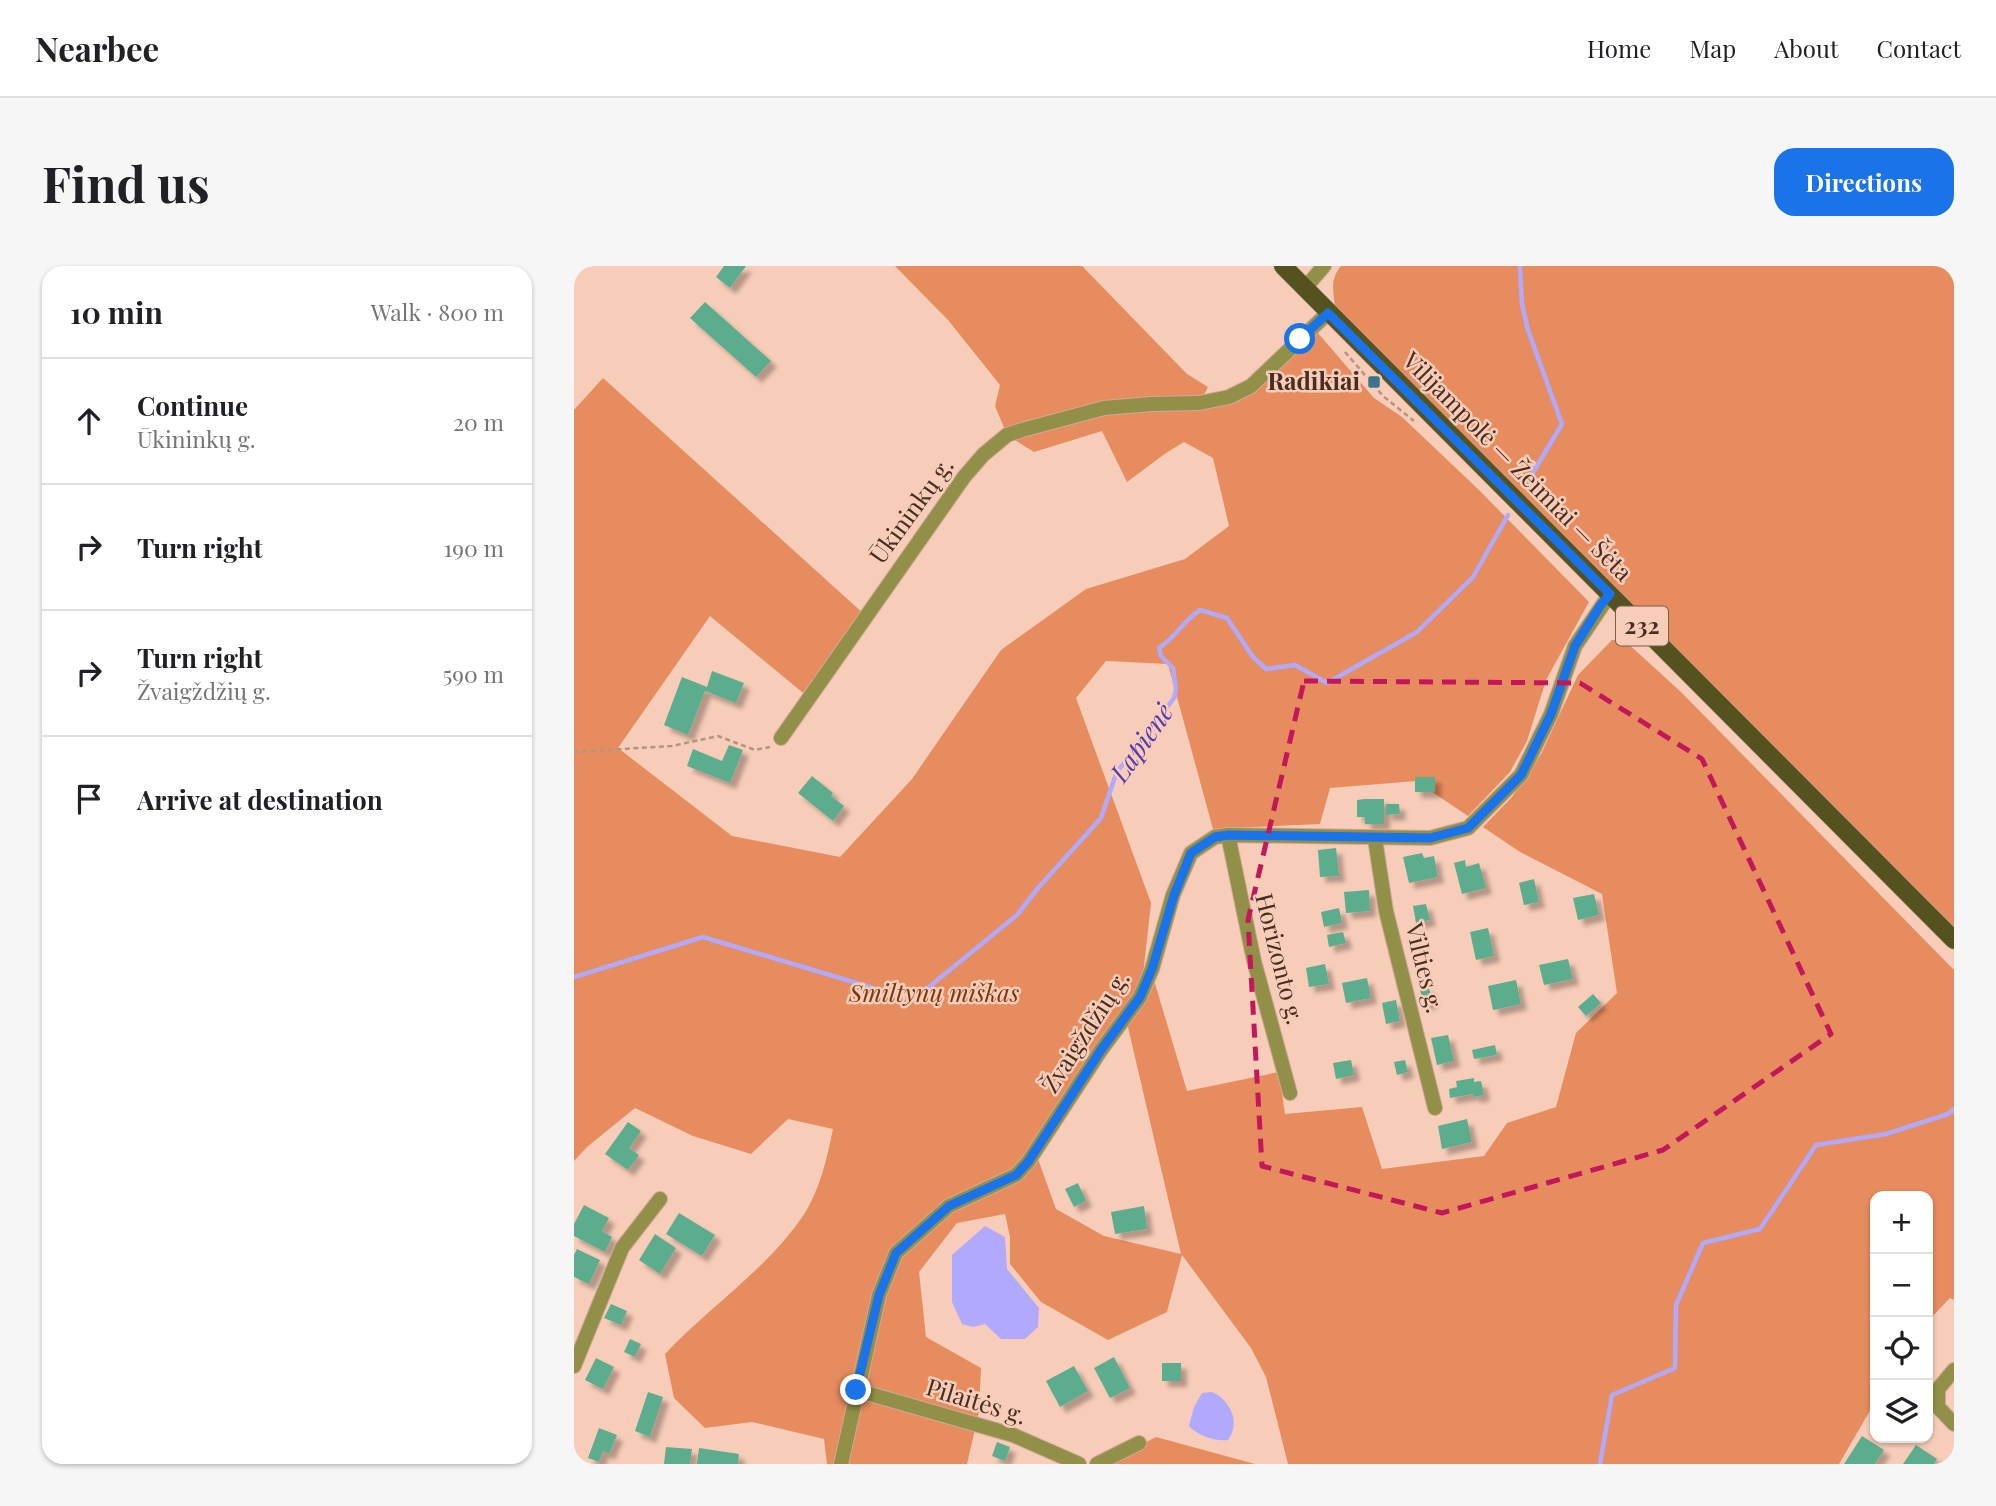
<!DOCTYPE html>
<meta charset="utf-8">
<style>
:root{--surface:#fff;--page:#f6f6f6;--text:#202124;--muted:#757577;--line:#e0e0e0;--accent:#1a73e8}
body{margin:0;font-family:"Playfair Display",serif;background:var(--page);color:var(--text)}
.controls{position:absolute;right:21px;bottom:21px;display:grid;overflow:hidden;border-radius:14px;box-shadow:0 2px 5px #0004}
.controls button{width:63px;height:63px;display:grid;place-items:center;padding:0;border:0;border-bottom:2px solid var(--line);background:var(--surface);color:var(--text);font:35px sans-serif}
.stop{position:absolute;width:21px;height:21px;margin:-16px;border:5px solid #1a73e8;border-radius:50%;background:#fff}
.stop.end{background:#1a73e8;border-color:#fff;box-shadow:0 2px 7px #0008}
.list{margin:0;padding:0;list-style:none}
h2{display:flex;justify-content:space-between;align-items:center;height:91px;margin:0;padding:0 28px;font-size:30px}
h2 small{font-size:23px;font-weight:400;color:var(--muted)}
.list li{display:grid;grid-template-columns:46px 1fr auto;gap:21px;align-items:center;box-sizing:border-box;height:126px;padding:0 28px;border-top:2px solid var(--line)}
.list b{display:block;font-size:26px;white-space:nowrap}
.list p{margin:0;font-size:23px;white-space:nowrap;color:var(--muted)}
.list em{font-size:23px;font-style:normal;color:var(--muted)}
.icon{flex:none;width:38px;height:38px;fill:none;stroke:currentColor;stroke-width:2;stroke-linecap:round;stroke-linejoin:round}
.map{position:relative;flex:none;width:1380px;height:1198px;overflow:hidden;border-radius:21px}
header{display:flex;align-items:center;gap:42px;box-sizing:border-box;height:98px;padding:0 35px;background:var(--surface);border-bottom:2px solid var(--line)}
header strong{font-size:33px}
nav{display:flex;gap:38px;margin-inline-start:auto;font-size:24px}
.intro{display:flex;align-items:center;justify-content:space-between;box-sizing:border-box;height:168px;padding:0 42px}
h1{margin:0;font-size:49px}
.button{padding:18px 32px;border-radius:21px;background:var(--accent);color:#fff;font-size:24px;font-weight:700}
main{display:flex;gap:42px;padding:0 42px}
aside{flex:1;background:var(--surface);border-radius:21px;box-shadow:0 2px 5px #0004}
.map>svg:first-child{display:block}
</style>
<header>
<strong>Nearbee</strong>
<nav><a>Home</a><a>Map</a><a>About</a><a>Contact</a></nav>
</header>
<div class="intro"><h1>Find us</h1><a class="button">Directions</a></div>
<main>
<aside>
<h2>10 min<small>Walk · 800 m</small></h2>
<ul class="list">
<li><svg class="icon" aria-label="ahead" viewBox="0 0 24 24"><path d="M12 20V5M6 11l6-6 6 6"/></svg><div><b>Continue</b><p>Ūkininkų g.</p></div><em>20 m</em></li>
<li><svg class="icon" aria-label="right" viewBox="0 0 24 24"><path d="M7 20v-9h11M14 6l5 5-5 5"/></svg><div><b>Turn right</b></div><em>190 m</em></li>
<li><svg class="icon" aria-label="right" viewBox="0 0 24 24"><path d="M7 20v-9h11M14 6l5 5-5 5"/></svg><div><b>Turn right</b><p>Žvaigždžių g.</p></div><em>590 m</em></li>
<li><svg class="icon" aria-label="arrive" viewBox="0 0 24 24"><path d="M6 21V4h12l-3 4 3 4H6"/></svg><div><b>Arrive at destination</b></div></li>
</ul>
</aside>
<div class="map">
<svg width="1380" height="1198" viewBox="0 0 1380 1198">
<defs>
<filter id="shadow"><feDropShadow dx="6" dy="6" stdDeviation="2" flood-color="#0004"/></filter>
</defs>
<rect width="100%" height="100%" fill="#f7ccb8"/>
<g fill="#e78c5e">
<path d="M321 0H508L613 108 634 121 626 136 650 138 743 66 800 132 828 151 905 224 1015 336 972 414 953 475 936 506 894 550 842 515 756 522 746 558 639 563 594 398 532 395 502 432 577 637 568 718 464 893 482 943 530 970 607 988 553 757 580 714 613 825 705 806 711 848 788 841 808 903 910 890 933 857 982 841 1002 767 1043 727 1028 628 946 586 909 561 938 531 967 488 1004 409 1038 374H1050L1107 426 1380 704V1034L1376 1032 1354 1055V930H1301V1136L1265 1198H714L692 1111 677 1082 608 989 593 1046 534 1074 467 1036 436 998V971L431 948 383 957 345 1006 352 1071 407 1102 405 1146 393 1198H253L250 1173 178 1156 131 1162 100 1132 91 1088C135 1041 192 1004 229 950 246 924 253 892 259 863L214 853 177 888 119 870 61 842 13 881 0 895V144L29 112 291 349 234 431 136 350 44 482 158 570 266 591 338 513 427 384 512 323 611 293 655 260 639 192 610 176 592 187 553 216 528 165 460 186 433 169 421 140 426 119 374 54Z"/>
<path d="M767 0H1380V662L908 191 761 40C759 24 756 13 767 0Z"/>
<polygon points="582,1171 681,1198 529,1198"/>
</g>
<g fill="#b0a9fe">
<polygon points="411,960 431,971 433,1003 465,1042 464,1061 451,1073 427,1073 411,1058 399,1061 388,1058 378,1036 378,989"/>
<path d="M638 1126C656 1134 667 1156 654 1174 642 1176 623 1169 615 1160L620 1141 628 1127Z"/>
</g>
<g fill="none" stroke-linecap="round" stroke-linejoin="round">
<g stroke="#b0a9fe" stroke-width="4.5">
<polyline points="946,0 948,38 954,64 988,158 954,215"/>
<path d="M0 711 129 671 339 734 443 649 464 622 527 552 543 505 554 493 560 491 567 479 582 467 588 448 600 432 602 424 599 402 587 390 585 382C601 372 610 354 626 344L653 352 679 391 692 403 721 399 753 417 843 366 899 311 934 249"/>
<polyline points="1026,1198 1038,1129 1101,1102 1102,1039 1129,977 1186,963 1242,879 1312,868 1374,848 1380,843"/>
</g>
</g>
<g fill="#5cad8e" filter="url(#shadow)">
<polygon points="150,0 172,0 156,22 142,11"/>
<polygon points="131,36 197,95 182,111 116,52"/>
<polygon points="138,405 170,417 162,437 131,425 114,469 90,459 108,411 133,421"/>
<polygon points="155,479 169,484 156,517 113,500 119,483 148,495"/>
<polygon points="238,510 259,527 257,530 270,540 259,555 224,527"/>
<rect x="841" y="511" width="20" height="15"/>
<polygon points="791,533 810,533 810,558 791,558 791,551 783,551 783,534"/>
<polygon points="812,538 825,538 826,548 812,549"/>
<polygon points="762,582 765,610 746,611 744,584"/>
<polygon points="848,587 850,592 860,590 864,611 835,617 829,591"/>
<polygon points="891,594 892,601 905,597 912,622 888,628 880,597"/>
<polygon points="960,613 965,636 950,639 945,617"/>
<polygon points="795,624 796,645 772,647 770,626"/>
<polygon points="1020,628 1025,649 1004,654 999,632"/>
<polygon points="852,638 856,654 842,657 839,640"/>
<polygon points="765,642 768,657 750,661 747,646"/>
<polygon points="914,662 920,690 902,694 896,666"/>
<polygon points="769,666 772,677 755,681 753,669"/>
<polygon points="994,693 999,713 970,719 965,699"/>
<polygon points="751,698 755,718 735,721 732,702"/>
<polygon points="793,712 797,732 772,737 768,717"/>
<polygon points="942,714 947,738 919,744 914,720"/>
<polygon points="855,721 858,736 849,738 846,723"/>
<polygon points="1019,728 1027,737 1012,750 1004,741"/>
<polygon points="822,734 826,755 812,758 808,737"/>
<polygon points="874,769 880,795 863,799 857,772"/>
<polygon points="921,779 923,789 900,793 898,784"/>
<polygon points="777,794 780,809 762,813 759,797"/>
<polygon points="831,794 834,806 823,809 820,796"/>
<polygon points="900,812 900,816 907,815 910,829 900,831 899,828 876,832 875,823 883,821 882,815"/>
<polygon points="893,853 898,876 868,883 864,860"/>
<polygon points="54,856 67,865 55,882 65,889 54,904 31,888"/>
<polygon points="504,917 512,935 500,941 491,923"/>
<polygon points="10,939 35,952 28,965 38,971 31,986 0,970 0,958"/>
<polygon points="570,940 573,963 541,968 537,946"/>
<polygon points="105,947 141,969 128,990 92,968"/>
<polygon points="81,968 102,982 86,1008 65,994"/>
<polygon points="3,983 26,994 15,1018 0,1011 0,989"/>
<polygon points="37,1038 53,1045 47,1059 30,1052"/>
<polygon points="56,1073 67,1078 61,1091 50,1086"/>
<polygon points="540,1091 556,1122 536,1132 520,1102"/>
<polygon points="22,1092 40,1101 29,1123 11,1114"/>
<rect x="588" y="1097" width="19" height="18"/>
<polygon points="500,1100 514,1125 486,1141 472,1115"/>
<polygon points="74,1126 89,1131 76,1171 61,1165"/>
<polygon points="25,1162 43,1169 35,1188 29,1185 25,1196 14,1192"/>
<polygon points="1288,1170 1310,1184 1301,1198 1270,1198"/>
<polygon points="423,1176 436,1181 431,1195 418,1190"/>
<polygon points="1342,1179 1363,1193 1360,1198 1329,1198"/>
<polygon points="92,1181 118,1183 116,1198 90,1198"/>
<polygon points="125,1182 165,1188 164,1198 123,1198"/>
</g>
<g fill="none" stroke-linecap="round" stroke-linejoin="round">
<g stroke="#d0a997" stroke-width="16">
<g id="minor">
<polyline points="731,22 750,0"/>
<polyline points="207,472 390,211 409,189 433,169 448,164 530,142 577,138 625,137 655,131 677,120 754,47"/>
<polyline points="654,569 680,695 716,827"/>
<polyline points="801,573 812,645 861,842"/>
<polyline points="0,1100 48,982 86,933"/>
<polyline points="1380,1104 1364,1123 1364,1141 1380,1158"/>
<polyline points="282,1124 439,1169 505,1198"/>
<polyline points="267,1198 305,1029 322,987 375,940 442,909 454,896 527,784 566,731 578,703 599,629 617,587 641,571 654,569 856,572 894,562 947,509 977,448 1001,380 1036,328"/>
<polyline points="523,1198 565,1177"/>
</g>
</g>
<g stroke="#d0a997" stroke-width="19">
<polyline id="major" points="709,0 1380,674"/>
</g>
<g stroke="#b79280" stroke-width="2.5" stroke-dasharray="5 3.5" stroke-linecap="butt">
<polyline points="771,86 809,130 840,155"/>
<polyline points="0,486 98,480 144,470 181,484 196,481"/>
</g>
<use href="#minor" stroke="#929048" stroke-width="14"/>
<use href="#major" stroke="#54521f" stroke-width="18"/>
</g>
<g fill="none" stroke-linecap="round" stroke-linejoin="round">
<polyline stroke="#1a73e8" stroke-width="9" points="282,1124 305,1029 322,987 375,940 442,909 454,896 527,784 566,731 578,703 600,629 617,587 641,571 654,569 856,572 894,562 947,509 977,448 1001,380 1026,340 1036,328 754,47 726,73"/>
</g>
<path fill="none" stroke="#c2185b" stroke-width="5" stroke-dasharray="14 9" stroke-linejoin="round" d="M730 415 1006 417 1128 493 1257 768 1089 884 868 947 688 900 674 654Z"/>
<rect fill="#3a758d" stroke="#f7ccb8" stroke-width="2.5" x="793" y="109" width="14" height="14" rx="3.5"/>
<g text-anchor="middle" stroke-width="5" stroke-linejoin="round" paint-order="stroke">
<rect fill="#f7ccb8" stroke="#7c5d4e" stroke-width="2" x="1042" y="340.5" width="52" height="39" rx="5"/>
<g font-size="23" font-weight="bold" fill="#482d20">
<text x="1068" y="368">232</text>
</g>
<g font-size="24" font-weight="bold" fill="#482d20" stroke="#f7ccb8" text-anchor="end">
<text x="786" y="124">Radikiai</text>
</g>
<g font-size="24" fill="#482d20" stroke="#f7ccb8">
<text transform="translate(943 201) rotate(45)" y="8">Vilijampolė — Žeimiai — Šėta</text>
<text transform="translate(338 245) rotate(-54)" y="8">Ūkininkų g.</text>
<text transform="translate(705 693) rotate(76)" y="8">Horizonto g.</text>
<text transform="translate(850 702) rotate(76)" y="8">Vilties g.</text>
<text transform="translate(512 766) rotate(-57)" y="8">Žvaigždžių g.</text>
<text transform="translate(402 1136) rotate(17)" y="8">Pilaitės g.</text>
</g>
<g font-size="24" font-style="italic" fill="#7a360b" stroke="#f7ccb8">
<text x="360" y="736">Smiltynų miškas</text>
</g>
<g font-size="26" font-style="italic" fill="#543ab2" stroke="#f7ccb8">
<text transform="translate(568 477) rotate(-55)" y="9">Lapienė</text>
</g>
</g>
</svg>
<div class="controls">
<button>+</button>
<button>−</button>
<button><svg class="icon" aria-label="locate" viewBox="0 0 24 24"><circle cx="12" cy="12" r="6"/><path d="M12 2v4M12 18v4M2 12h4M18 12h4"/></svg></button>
<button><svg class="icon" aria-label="layers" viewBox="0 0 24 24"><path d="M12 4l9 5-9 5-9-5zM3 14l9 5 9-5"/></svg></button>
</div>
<div class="stop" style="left:726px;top:73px"></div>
<div class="stop end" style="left:282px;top:1124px"></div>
</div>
</main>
